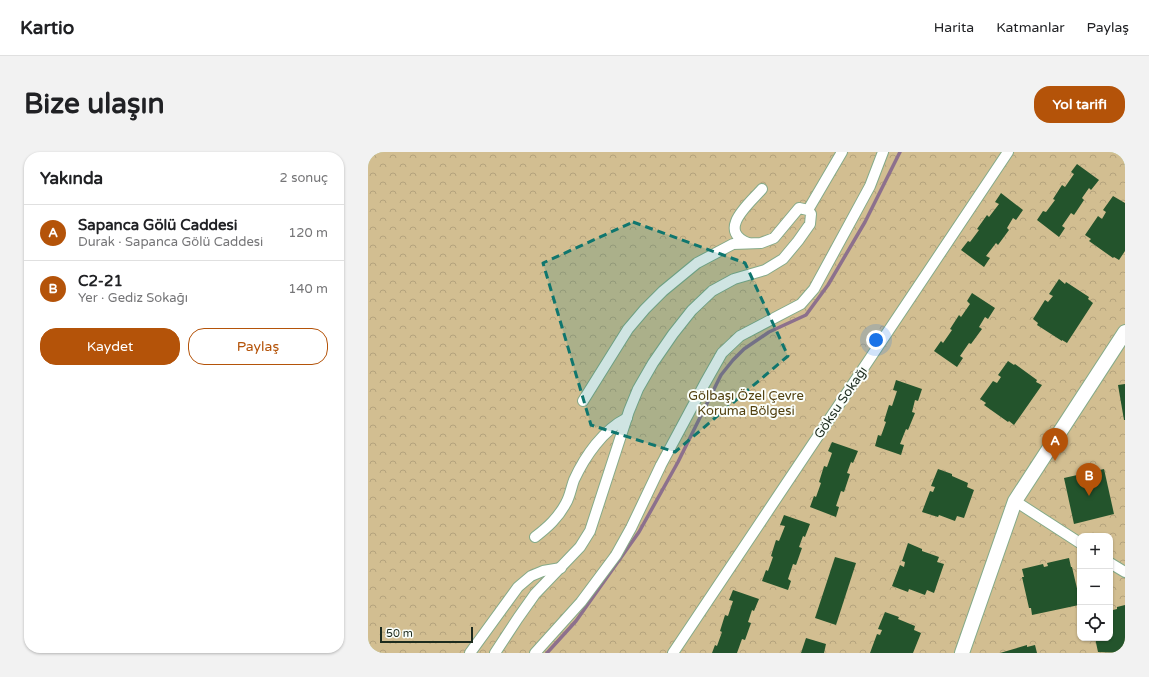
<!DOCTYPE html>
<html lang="tr">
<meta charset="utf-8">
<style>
:root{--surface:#fff;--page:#f2f2f2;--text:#202124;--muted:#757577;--line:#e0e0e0;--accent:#b45309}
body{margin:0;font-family:"Varela Round",sans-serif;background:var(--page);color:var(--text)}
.controls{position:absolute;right:12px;bottom:12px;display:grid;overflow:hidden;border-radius:8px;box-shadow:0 1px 3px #0004}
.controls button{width:36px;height:36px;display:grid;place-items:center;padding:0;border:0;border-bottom:1px solid var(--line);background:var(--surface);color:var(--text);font:20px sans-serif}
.scale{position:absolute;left:12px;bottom:10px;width:93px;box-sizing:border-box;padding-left:4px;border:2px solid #1c2b1e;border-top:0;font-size:11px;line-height:14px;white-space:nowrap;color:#1c2b1e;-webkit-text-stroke:3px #fbfffb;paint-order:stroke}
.you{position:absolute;left:508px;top:188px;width:14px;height:14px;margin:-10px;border:3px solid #fff;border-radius:50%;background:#1a73e8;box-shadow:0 0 0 6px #1a73e833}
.badge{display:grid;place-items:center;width:26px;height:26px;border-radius:50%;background:var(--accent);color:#fff;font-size:13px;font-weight:700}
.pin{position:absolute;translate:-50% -33px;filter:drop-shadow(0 1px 2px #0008)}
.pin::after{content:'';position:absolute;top:21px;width:14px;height:12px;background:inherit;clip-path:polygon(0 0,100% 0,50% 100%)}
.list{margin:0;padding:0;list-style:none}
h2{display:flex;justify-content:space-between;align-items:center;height:52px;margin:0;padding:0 16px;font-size:17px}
h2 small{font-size:13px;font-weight:400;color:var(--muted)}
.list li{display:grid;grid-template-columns:26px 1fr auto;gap:12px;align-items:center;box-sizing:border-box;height:56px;padding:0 16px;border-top:1px solid var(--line)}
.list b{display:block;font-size:15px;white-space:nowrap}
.list p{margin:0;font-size:13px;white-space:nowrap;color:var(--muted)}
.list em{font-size:13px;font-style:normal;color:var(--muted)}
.actions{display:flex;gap:8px;padding:12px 16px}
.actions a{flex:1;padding:9px 0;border:1px solid var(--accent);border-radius:16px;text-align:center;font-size:14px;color:var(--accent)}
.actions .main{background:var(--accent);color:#fff}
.icon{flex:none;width:22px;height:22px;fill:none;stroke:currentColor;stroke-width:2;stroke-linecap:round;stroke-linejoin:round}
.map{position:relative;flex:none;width:757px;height:501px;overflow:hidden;border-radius:16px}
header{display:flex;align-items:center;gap:24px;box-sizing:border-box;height:56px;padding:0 20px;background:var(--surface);border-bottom:1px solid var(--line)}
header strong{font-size:19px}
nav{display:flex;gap:22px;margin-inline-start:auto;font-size:14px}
.intro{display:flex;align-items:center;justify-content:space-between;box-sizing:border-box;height:96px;padding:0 24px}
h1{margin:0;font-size:28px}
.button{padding:10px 18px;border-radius:16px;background:var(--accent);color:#fff;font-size:14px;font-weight:700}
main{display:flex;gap:24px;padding:0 24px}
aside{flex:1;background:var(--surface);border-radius:16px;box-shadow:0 1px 3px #0004}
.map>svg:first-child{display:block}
</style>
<header>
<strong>Kartio</strong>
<nav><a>Harita</a><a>Katmanlar</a><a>Paylaş</a></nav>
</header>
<div class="intro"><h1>Bize ulaşın</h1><a class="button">Yol tarifi</a></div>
<main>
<aside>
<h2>Yakında<small>2 sonuç</small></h2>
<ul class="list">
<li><span class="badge">A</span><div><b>Sapanca Gölü Caddesi</b><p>Durak · Sapanca Gölü Caddesi</p></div><em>120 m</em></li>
<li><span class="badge">B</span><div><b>C2-21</b><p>Yer · Gediz Sokağı</p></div><em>140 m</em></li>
</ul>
<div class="actions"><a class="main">Kaydet</a><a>Paylaş</a></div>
</aside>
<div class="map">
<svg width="757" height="501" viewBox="0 0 757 501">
<defs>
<pattern id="park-crowns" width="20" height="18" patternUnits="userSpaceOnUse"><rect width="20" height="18" fill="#d2be91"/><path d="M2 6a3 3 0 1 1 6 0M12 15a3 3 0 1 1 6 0" fill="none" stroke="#b4a37d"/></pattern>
</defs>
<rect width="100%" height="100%" fill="#c2e9c6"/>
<path fill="url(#park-crowns)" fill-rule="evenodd" d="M0 0H757V501H0ZM712 384H742V486H712Z"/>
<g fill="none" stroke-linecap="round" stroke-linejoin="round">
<polyline stroke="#8d708d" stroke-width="3.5" points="179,501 208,469 271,380 310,310 353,223 365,208 376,197 401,180 438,163 460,133 497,70 532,0"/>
</g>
<g fill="#23542c">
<polygon points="709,12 731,28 723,38 721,36 714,46 716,48 706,63 703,61 694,74 697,76 691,85 669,68 675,59 678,60 687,48 685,47 694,33 697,35 706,22 703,20"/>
<polygon points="633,41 655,58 648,68 645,66 639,76 641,78 630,93 628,91 618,104 622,106 616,115 593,98 600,89 602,90 611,78 609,77 619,63 621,65 631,52 627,50"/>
<polygon points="745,44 757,51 757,99 751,108 746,105 745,106 721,89 723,87 717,83 730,64 734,67 738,60 735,58"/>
<polygon points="691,127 697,132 698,130 721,145 720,147 725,151 699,191 694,188 694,189 669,173 670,171 665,167 677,148 680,150 685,144 681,142"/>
<polygon points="604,141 627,156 620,167 617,165 611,175 614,177 603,192 601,191 592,204 595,206 589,215 566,199 573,189 575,191 584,178 582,177 591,163 593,165 602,152 599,149"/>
<polygon points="640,209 646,213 647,212 669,228 668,230 674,233 646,273 641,269 640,270 616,253 618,251 612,247 625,229 629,231 633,225 630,223"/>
<polygon points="528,228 554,237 550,249 547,248 544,260 547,261 540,278 538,277 532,292 536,293 533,303 507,294 510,283 513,284 518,270 516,269 521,253 524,254 529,239 525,238"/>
<polygon points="757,232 757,268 756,268 750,233"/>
<polygon points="464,290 490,299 485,311 483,310 479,321 482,322 476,340 473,339 468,354 471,355 468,365 442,355 446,344 448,345 453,331 451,330 456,314 459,315 464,301 460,299"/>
<polygon points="570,317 584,322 584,324 600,331 599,335 606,338 596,366 589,364 587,369 571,363 570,365 554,360 562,339 565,340 567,335 563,334"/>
<polygon points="736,317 746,362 706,372 696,326"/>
<polygon points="416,363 442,372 437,385 435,384 431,395 434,396 428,413 425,412 420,427 423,429 420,438 394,429 398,418 400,419 405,405 403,404 408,388 411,389 417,374 412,373"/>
<polygon points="540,391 554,397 554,399 571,405 569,410 576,412 566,441 559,438 557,443 541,437 540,440 524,434 532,413 536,415 537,410 534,409"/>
<polygon points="467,405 488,411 468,473 447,466"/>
<polygon points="701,406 703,415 704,415 711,445 709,445 711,453 664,463 663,456 661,456 654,425 656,425 654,417 675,412 676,415 680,414 679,411"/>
<polygon points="365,438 391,447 386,459 384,458 380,470 383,471 377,488 374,487 369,501 344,501 347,493 349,494 354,480 352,479 357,463 360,464 365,449 361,448"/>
<polygon points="757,453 757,501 730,500 727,486 742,486 742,457 745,456 745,458 749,457 749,455"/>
<polygon points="517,460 531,465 530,467 547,474 546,478 553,481 545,501 502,501 509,482 512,483 514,478 510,477"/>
<polygon points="438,486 458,492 456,501 433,501"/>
<polygon points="659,493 659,495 667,493 669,501 632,501"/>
</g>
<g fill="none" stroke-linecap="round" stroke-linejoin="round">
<g stroke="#85aa89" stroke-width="12">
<g id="street">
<polyline points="440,58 474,0"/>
<path d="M380 91C348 78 382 51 394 37"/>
<polyline points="647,349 712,391"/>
<path d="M167 385C180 375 190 366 198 351 202 344 203 336 206 328 217 304 235 278 259 266"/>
<polyline points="742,411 757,420"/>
<polyline points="102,501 150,435 163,424 175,419 193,416"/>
<polyline points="127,501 150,466 167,442 212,395 222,379 261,259 270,237 285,211 305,182 324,158 344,139 366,127 397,118 415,107 430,89 442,72 443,62 440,58 431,56 406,86 393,91 365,92 329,111 295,139 277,157 260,177 215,249"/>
<polyline points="167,501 213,450 248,403 263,376 293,313 337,231 354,201 372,184 433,152 446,137 502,34 515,0"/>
<polyline points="305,501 640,0"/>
</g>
</g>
<g stroke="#85aa89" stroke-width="16">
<polyline id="secondary" points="594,501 647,349 757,180"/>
</g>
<use href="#street" stroke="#fff" stroke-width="10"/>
<use href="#secondary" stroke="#fff" stroke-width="14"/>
</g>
<path fill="#0f766e" fill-opacity="0.2" stroke="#0f766e" stroke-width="3" stroke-dasharray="8 5" stroke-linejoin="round" d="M265 70 377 111 420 204 307 300 223 273 175 111Z"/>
<g text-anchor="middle" stroke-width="4" stroke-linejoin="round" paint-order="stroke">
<g font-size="13" fill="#513f0e" stroke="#fbfffb">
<text x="378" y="248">Gölbaşı Özel Çevre<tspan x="378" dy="15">Koruma Bölgesi</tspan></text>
</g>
<g font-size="13" fill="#1c2b1e" stroke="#fbfffb">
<text transform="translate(472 250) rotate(-56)" y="5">Göksu Sokağı</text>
</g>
</g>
</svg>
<div class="controls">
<button>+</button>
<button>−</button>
<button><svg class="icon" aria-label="locate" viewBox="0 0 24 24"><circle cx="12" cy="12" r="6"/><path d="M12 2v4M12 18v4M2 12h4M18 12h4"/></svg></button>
</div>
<div class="scale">50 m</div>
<div class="you"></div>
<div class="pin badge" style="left:687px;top:309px">A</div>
<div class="pin badge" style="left:721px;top:344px">B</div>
</div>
</main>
